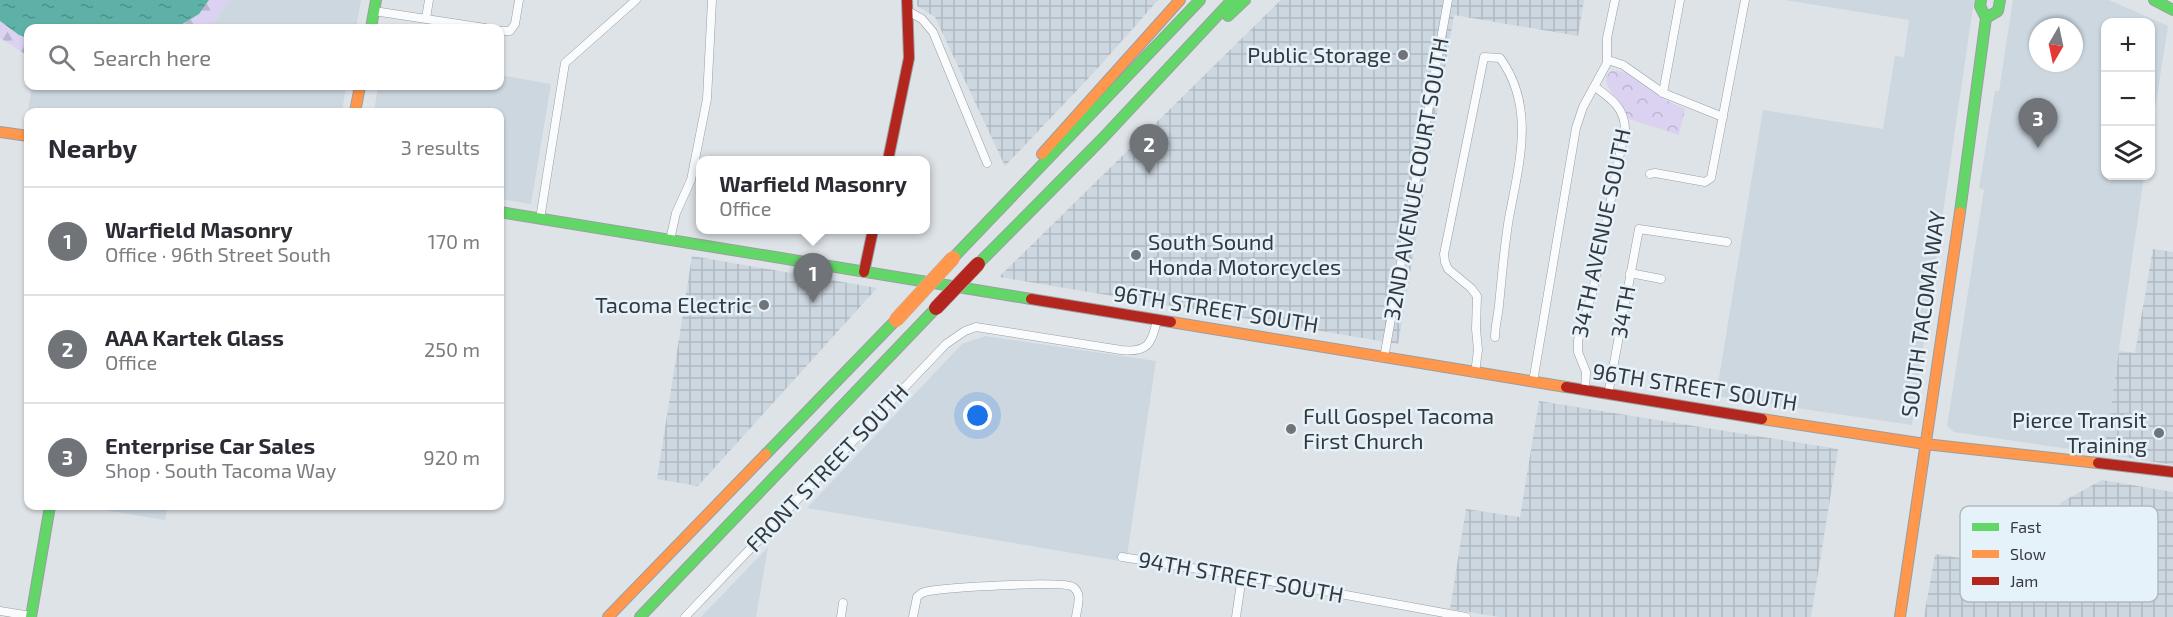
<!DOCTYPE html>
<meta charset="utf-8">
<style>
:root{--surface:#fff;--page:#f7f7f7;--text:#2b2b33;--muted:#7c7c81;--line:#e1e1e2;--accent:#707479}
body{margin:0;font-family:"Exo 2",sans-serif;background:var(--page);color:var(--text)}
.controls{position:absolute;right:18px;top:18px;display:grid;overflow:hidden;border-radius:12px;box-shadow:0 2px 4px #0004}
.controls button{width:54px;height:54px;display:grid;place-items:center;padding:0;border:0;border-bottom:2px solid var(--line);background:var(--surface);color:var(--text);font:30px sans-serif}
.compass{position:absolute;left:2029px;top:18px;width:54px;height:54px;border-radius:50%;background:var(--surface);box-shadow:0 2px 4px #0004;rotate:189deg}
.you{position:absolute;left:978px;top:416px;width:21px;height:21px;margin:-15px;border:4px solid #fff;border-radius:50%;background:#1a73e8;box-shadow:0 0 0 9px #1a73e833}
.badge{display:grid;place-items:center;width:39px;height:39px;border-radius:50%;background:var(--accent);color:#fff;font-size:20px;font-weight:700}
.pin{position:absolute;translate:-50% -50px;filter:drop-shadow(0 2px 3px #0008)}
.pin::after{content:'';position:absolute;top:32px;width:21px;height:18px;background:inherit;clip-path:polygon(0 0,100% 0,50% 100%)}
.popup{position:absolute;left:696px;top:156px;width:234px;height:78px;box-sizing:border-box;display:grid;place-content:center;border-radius:12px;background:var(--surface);filter:drop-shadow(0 2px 4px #0005);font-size:20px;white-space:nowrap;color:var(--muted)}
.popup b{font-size:22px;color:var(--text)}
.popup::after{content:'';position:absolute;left:50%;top:100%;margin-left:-12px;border:12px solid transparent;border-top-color:var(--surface)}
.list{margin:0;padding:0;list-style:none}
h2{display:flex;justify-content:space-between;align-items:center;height:78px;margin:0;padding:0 24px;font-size:26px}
h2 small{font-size:20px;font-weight:400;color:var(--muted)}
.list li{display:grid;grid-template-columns:39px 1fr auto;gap:18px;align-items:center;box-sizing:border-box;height:108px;padding:0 24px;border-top:2px solid var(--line)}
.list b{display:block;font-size:22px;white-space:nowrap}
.list p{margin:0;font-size:20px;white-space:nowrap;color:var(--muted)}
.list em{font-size:20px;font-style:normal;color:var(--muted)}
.icon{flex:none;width:33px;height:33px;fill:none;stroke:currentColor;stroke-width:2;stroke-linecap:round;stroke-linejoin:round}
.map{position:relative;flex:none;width:2173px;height:617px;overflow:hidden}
.search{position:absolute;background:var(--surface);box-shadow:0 2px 4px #0004;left:24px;top:24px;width:480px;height:66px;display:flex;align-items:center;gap:15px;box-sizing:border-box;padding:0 21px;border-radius:12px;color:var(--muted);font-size:22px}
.panel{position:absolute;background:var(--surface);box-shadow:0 2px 4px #0004;left:24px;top:108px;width:480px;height:402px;border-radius:12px}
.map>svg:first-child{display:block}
</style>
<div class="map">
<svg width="2173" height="617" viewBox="0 0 2173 617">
<defs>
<pattern id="industrial-grid" width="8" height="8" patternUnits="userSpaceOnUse" patternTransform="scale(1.5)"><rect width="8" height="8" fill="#ccd7e0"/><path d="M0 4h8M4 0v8" fill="none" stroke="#b0b9c1"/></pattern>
<pattern id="forest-firs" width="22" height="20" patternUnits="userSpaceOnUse" patternTransform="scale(1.5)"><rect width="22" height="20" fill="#dbd2f2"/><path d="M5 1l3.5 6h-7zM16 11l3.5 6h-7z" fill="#bdb5d0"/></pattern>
<pattern id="park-crowns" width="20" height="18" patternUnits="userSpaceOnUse" patternTransform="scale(1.5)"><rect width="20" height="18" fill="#dbd2f2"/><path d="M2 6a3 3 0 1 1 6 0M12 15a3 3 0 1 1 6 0" fill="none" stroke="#bdb5d0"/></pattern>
<pattern id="water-ripples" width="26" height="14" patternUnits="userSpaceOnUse" patternTransform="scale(1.5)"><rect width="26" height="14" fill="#5eb1a6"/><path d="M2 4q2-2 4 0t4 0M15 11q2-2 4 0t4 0" fill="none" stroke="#4e9188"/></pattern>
</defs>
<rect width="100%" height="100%" fill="#dee3e8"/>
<g fill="#ccd7e0" fill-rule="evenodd">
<polygon points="229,0 361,0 356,28 210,28"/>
<polygon points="1785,0 1974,0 1912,425 1716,396 1763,110 1883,129 1895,56 1904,57 1909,20"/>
<path d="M2013 0H2109L2168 26 2151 134 2150 22H2106V176H2144L2104 454 1954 432 1947 426 1984 190 1979 188 1995 91H1999ZM2038 27H2074V63H2038Z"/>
<polygon points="500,75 551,84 531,204 500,199 500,112 374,112 378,86 500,86"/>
<polygon points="32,86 346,86 342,112 28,112 28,123 26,123"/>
<polygon points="985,336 1156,361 1126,562 807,508 962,344"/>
<polygon points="80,506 168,506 165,520"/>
<polygon points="768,547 756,617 701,617"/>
</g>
<g fill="url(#industrial-grid)">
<polygon points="917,0 1158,0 1098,68 1005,166 935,17 917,6"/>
<polygon points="1281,0 1584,0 1578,36 1454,15 1398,344 999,277"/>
<polygon points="2153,249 2173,252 2173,465 2104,454 2119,351 2135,353"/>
<polygon points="692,256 877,288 698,486 657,479"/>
<polygon points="1539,401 1838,449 1811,617 1499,617 1450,609 1466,509 1520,517"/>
<polygon points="2102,480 2173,492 2173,617 1924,617 1935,554 2048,571 2060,503"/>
</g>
<g fill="url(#forest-firs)">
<polygon points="209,0 229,0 210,28 176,28 199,14"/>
<polygon points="0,21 19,35 28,38 28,56 0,38"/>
</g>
<path fill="url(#park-crowns)" d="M1611 71C1630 69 1643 85 1658 95 1666 101 1676 105 1685 109L1679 135 1629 119 1607 85 1606 77Z"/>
<polygon fill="url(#water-ripples)" points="0,0 209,0 199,14 176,28 28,28 28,38 19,35 0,21"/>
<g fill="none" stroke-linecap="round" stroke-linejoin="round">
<g stroke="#9a9ea2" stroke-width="9">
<g id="street">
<polyline points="374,11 485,28"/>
<polyline points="908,11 922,19 933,32 987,163"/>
<polyline points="426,18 429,0"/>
<polyline points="500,31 510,31 515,24 519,0"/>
<polyline points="1608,60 1623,65 1663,93 1723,117"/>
<polyline points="1663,93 1680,0"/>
<polyline points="1650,174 1655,173 1705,182 1711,178 1745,0"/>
<polyline points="540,219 565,63 636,0"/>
<polyline points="670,240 676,213 691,180 707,99 712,0"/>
<polyline points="1630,273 1661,279"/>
<polyline points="1384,358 1448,0"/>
<path d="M1475 373 1478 350 1476 329 1477 296 1471 288 1448 269 1445 262 1444 254 1484 57 1500 58C1536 107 1519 164 1509 218 1504 247 1502 276 1499 305 1498 316 1495 326 1495 337"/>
<polyline points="1533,382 1576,128 1583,107 1607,63 1607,38 1615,0"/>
<path d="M1585 391 1586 372 1578 352V340L1593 290 1625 128C1624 107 1610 98 1595 87"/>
<polyline points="1608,395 1639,229 1727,242"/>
<polyline points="1122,557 1242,576 1466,617"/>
<polyline points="0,611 31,616"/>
<path d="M685 617 946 344 965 331 976 327 1121 350C1147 353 1152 344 1157 320"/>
<polyline points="841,617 843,603"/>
<path d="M913 617 917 597C921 593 923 592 929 591 946 588 1062 580 1073 587 1083 594 1077 607 1076 617"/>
<polyline points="1236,617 1242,576"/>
</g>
</g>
<g stroke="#9a9ea2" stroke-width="12">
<g id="fast">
<polyline points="2154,0 2173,10"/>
<polyline points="1228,16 1245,0"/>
<polyline points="1986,18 1998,11 2000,0"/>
<polyline points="371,28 376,0"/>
<polyline points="500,212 1031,299"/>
<polyline points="1960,212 1986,18 1980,6 1981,0"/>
<polyline points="953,258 1200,0"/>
<polyline points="978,264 1102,139 1232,0"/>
<polyline points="766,454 896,320"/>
<polyline points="31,617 50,506"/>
<polyline points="640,617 936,308"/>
</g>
</g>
<g stroke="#9a9ea2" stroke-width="12">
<g id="slow">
<polyline points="355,112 360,86"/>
<polyline points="0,132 28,136"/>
<polyline points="1042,154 1180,0"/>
<polyline points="1171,322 1566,387"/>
<polyline points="1762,419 1925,444 2098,463"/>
<polyline points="608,617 766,454"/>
<polyline points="1900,617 1960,212"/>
</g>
</g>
<g stroke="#9a9ea2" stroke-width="12">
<g id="jam">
<polyline points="888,160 909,58 907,0"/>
<polyline points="864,272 873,230"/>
<polyline points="1031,299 1171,322"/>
<polyline points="1566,387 1762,419"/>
<polyline points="2098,463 2173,472"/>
</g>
</g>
<use href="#street" stroke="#fafbfc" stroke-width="8"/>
<use href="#fast" stroke="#63d668" stroke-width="10"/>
<use href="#slow" stroke="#ff974d" stroke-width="10"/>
<use href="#jam" stroke="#b3261e" stroke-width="10"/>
<g stroke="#b4b8c2" stroke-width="15" stroke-linecap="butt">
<polyline id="slow-bridge" points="896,320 953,258"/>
</g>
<g stroke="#b4b8c2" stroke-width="15" stroke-linecap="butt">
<polyline id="jam-bridge" points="936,308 978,264"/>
</g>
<use href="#slow-bridge" stroke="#ff974d" stroke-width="14"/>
<use href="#jam-bridge" stroke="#b3261e" stroke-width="14"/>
</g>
<g fill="#707479" stroke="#e6f2fa" stroke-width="2">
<circle cx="1403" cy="55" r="6"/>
<circle cx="1136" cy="255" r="6"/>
<circle cx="764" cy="305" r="6"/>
<circle cx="1291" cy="429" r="6"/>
<circle cx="2159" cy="433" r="6"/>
</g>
<g text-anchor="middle" stroke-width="5" stroke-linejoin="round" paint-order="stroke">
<g font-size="22" fill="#35393d" stroke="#e6f2fa" text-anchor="end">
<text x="1391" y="63">Public Storage</text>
<text x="1148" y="250" text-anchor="start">South Sound<tspan x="1148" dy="25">Honda Motorcycles</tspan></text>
<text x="752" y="313">Tacoma Electric</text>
<text x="1303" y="424" text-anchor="start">Full Gospel Tacoma<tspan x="1303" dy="25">First Church</tspan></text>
<text x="2147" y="428">Pierce Transit<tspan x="2147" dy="25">Training</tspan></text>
</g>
<g font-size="22" fill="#35393d" stroke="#e6f2fa">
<text transform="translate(1416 179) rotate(-80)" y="8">32ND AVENUE COURT SOUTH</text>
<text transform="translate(1601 233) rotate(-78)" y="8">34TH AVENUE SOUTH</text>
<text transform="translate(1216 309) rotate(9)" y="8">96TH STREET SOUTH</text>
<text transform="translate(1623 312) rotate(-80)" y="8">34TH</text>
<text transform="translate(1923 314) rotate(-82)" y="8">SOUTH TACOMA WAY</text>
<text transform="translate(1695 387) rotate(9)" y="8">96TH STREET SOUTH</text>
<text transform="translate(827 468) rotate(-46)" y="8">FRONT STREET SOUTH</text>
<text transform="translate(1241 577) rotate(10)" y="8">94TH STREET SOUTH</text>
</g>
</g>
<rect x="1960" y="506" width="198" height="96" rx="9" fill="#e6f2fa" stroke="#b1bac1" stroke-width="1.5"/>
<rect x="1972" y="523" width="27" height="8" fill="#63d668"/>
<rect x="1972" y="550" width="27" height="8" fill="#ff974d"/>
<rect x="1972" y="577" width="27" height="8" fill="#b3261e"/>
<g font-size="16" fill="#35393d">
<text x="2010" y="533">Fast</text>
<text x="2010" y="560">Slow</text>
<text x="2010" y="587">Jam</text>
</g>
</svg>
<div class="controls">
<button>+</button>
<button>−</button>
<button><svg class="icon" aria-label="layers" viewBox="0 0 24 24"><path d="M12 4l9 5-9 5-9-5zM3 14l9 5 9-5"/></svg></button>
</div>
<svg class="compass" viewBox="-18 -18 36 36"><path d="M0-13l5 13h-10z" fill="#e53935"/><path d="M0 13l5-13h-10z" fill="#7c7c81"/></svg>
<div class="you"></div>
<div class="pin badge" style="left:813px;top:303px">1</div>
<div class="popup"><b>Warfield Masonry</b>Office</div>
<div class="pin badge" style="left:1149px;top:174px">2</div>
<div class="pin badge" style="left:2038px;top:148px">3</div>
<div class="search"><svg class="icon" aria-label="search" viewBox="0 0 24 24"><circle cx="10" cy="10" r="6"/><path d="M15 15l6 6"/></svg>Search here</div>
<section class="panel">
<h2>Nearby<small>3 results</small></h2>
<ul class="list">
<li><span class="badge">1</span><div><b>Warfield Masonry</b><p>Office · 96th Street South</p></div><em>170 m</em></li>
<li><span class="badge">2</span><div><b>AAA Kartek Glass</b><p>Office</p></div><em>250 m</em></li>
<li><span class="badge">3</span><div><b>Enterprise Car Sales</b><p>Shop · South Tacoma Way</p></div><em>920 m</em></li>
</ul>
</section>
</div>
